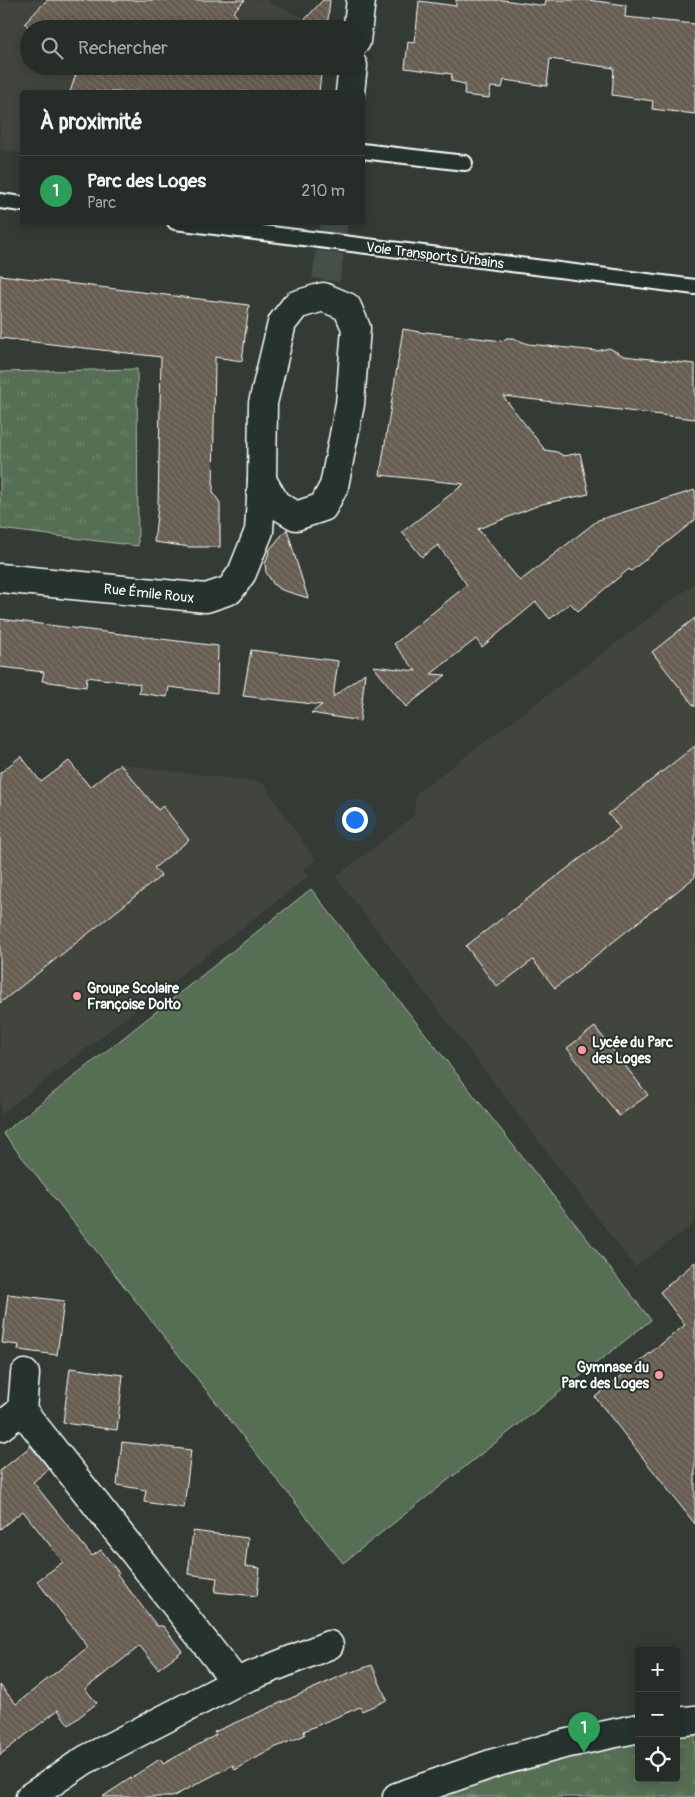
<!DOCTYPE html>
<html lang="fr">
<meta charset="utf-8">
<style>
:root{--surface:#262c27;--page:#323833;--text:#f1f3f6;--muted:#a4a7a7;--line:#424844;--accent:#e69b98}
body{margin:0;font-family:Pangolin,sans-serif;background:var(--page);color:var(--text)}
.controls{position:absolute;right:15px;bottom:15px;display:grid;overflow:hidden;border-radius:5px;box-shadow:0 2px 12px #0003}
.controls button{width:45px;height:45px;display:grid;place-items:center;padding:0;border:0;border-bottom:1px solid var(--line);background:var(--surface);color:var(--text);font:25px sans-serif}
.you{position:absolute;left:354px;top:819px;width:18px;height:18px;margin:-12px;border:4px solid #fff;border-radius:50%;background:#1a73e8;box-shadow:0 0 0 8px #1a73e833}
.badge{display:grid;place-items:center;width:32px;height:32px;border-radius:50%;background:var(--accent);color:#fff;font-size:16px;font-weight:700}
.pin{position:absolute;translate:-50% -41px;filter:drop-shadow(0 1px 2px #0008)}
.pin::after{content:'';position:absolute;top:26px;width:18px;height:15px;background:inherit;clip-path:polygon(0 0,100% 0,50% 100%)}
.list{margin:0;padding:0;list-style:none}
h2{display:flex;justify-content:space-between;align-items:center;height:65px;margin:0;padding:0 20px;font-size:21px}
h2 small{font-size:16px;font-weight:400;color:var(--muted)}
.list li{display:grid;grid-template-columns:32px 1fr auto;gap:15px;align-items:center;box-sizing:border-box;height:70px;padding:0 20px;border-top:1px solid var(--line)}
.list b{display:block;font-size:19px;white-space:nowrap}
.list p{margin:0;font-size:16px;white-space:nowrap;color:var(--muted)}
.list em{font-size:16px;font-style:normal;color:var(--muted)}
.icon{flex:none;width:28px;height:28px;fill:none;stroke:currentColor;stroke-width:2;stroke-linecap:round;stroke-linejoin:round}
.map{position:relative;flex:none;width:695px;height:1797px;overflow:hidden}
.search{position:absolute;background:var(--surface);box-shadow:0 2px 12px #0003;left:20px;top:20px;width:345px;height:55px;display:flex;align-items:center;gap:12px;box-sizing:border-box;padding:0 18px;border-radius:28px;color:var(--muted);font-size:19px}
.panel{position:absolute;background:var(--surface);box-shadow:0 2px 12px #0003;left:20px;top:90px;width:345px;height:135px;border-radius:5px}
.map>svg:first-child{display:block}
</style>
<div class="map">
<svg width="695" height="1797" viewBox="0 0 695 1797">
<defs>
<pattern id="park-tufts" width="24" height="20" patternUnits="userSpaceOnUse" patternTransform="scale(1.25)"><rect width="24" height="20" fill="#576e53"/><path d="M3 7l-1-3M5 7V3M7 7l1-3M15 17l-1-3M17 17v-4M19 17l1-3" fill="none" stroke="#70846d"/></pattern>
<pattern id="building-back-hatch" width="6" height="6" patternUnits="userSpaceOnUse" patternTransform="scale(1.25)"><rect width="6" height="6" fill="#665c50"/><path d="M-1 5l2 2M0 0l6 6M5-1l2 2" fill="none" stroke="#7d746a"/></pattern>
</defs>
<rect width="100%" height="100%" fill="#333b34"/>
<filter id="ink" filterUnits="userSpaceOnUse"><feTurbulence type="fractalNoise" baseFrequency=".02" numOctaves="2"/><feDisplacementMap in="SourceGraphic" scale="10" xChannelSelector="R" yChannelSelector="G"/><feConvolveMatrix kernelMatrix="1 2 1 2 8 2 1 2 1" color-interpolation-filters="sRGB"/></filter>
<g filter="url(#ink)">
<g fill="#42453c">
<polygon points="0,0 267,0 272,4 306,18 323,0 330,0 327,29 29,29 29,66 322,66 319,92 22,92 22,153 0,150"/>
<polygon points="695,583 695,1223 635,1267 336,877 414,816 416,794"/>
<polygon points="69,761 90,787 120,764 263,783 316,861 303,869 309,876 0,1115 0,773 41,782"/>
</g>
<polygon fill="#576e53" stroke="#abb6a9" points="311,889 651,1320 343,1563 3,1133"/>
<g fill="url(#park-tufts)" stroke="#abb6a9">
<polygon points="137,369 138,546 0,529 0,372"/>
<polygon points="695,1720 695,1797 397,1797 639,1728 639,1778 676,1778 676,1722"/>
</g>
<g fill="url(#building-back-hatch)" stroke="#fff">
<polygon points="47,0 245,0 233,12 249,29 30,29 25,23"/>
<polygon points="323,0 330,0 327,29 296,29"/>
<polygon points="456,0 503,0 545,6 546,0 588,0 626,5 625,17 695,24 695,114 652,109 653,101 612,95 614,68 550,59 547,86 504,80 502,88 491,87 489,98 464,95 465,84 451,81 452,74 405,68 408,42 415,43 419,1 456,6"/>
<polygon points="68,66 322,66 319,92 70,92 76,74"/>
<polygon points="0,275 249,305 242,361 215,357 213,492 220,503 220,547 190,547 154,542 158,507 161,357 0,338"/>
<polygon points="403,329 425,333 426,332 503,341 506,338 513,338 528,344 597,351 609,348 624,356 695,364 695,419 503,396 545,450 557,452 564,456 580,453 589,494 542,504 478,529 520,581 598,520 695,490 695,520 631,571 629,569 578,611 570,603 550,619 536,602 482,647 476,639 431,674 446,675 406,707 373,666 416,671 394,644 467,585 438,545 422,557 402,532 464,484 380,475"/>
<polygon points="287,529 296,560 308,598 282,590 274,585 266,572 265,564 270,549"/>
<polygon points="695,618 695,707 652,652"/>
<polygon points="0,619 218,646 217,693 169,687 167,697 139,693 140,684 87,677 86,687 42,681 44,672 0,667"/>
<polygon points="251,650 338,661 333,697 365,673 360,721 311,713 322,705 243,696"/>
<polygon points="695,746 695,877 555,988 533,960 497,987 466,946 620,828 608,814"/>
<polygon points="21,756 41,782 69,761 90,787 120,764 158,810 163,806 189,840 154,868 161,876 0,1003 0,773"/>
<polygon points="595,1027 648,1095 619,1116 567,1048"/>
<polygon points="695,1262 695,1524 595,1397 685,1325 660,1292"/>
<polygon points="8,1294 64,1301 57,1355 18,1350 19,1345 2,1343"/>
<polygon points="70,1368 123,1375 117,1430 63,1423"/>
<polygon points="122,1442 191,1450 184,1508 144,1502 146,1490 117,1485"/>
<polygon points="31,1446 49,1469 33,1482 92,1556 101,1550 119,1573 117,1574 157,1626 163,1626 182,1651 158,1669 140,1646 85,1689 97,1703 69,1725 58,1710 0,1755 0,1685 16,1704 88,1647 37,1581 63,1562 23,1511 0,1529 0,1471"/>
<polygon points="193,1531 248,1538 245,1566 260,1568 257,1596 215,1592 217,1578 188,1574"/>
<polygon points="372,1665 387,1700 362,1711 360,1707 304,1731 305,1735 274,1748 235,1770 233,1765 172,1797 102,1797 160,1759 163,1764 216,1735 214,1732 346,1674"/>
</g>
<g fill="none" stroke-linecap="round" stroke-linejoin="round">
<polyline stroke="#474f48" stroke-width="28" stroke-dasharray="28 14" stroke-linecap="butt" points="326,280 334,222"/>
<g stroke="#fff" stroke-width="18">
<g id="lane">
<polyline points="362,151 465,163"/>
<polyline points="0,201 22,204"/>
<polyline points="175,222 695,287"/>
</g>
</g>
<g stroke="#fff" stroke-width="31">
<g id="street">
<polyline points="356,41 361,0"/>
<polyline points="350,92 353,66"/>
<polygon points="323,297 347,307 356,328 350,404 334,486 323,507 296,516 276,504 262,480 263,403 282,323 296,305"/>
<polyline points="0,578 206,598 230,590 242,573 259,531 262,480"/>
<polyline points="22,1410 25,1374"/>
<polyline points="0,1427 22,1410 236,1682"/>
<polyline points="676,1722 695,1720"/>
<polyline points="30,1797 85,1760 236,1682 329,1645"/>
<polyline points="397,1797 494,1763 564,1744 639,1728"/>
</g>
</g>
<use href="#lane" stroke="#26332d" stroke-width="14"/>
<use href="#street" stroke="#26332d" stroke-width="28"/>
</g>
</g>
<g fill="#ff9aa2" stroke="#26332d" stroke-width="2">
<circle cx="77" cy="996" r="5"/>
<circle cx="582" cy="1050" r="5"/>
<circle cx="659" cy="1375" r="5"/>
</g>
<g text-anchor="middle" stroke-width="4" stroke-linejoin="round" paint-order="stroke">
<g font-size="14" fill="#fff" stroke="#26332d">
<text transform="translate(435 255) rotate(7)" y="5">Voie Transports Urbains</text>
<text transform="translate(149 593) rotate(6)" y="5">Rue Émile Roux</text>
</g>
<g font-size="14" font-weight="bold" fill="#fff" stroke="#26332d" text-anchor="start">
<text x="87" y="993">Groupe Scolaire<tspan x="87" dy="16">Françoise Dolto</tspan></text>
<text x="592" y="1047">Lycée du Parc<tspan x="592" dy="16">des Loges</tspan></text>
<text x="649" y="1372" text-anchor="end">Gymnase du<tspan x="649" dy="16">Parc des Loges</tspan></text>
</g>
</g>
</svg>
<div class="controls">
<button>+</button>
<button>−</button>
<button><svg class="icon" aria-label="locate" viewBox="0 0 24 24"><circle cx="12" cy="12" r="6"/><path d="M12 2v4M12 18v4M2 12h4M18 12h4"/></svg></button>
</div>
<div class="you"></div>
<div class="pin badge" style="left:584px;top:1753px;background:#2e9e5b">1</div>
<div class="search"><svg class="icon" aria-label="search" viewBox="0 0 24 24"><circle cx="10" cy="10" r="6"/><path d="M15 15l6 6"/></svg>Rechercher</div>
<section class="panel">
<h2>À proximité<small></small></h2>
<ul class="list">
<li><span class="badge" style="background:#2e9e5b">1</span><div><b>Parc des Loges</b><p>Parc</p></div><em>210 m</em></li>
</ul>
</section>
</div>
